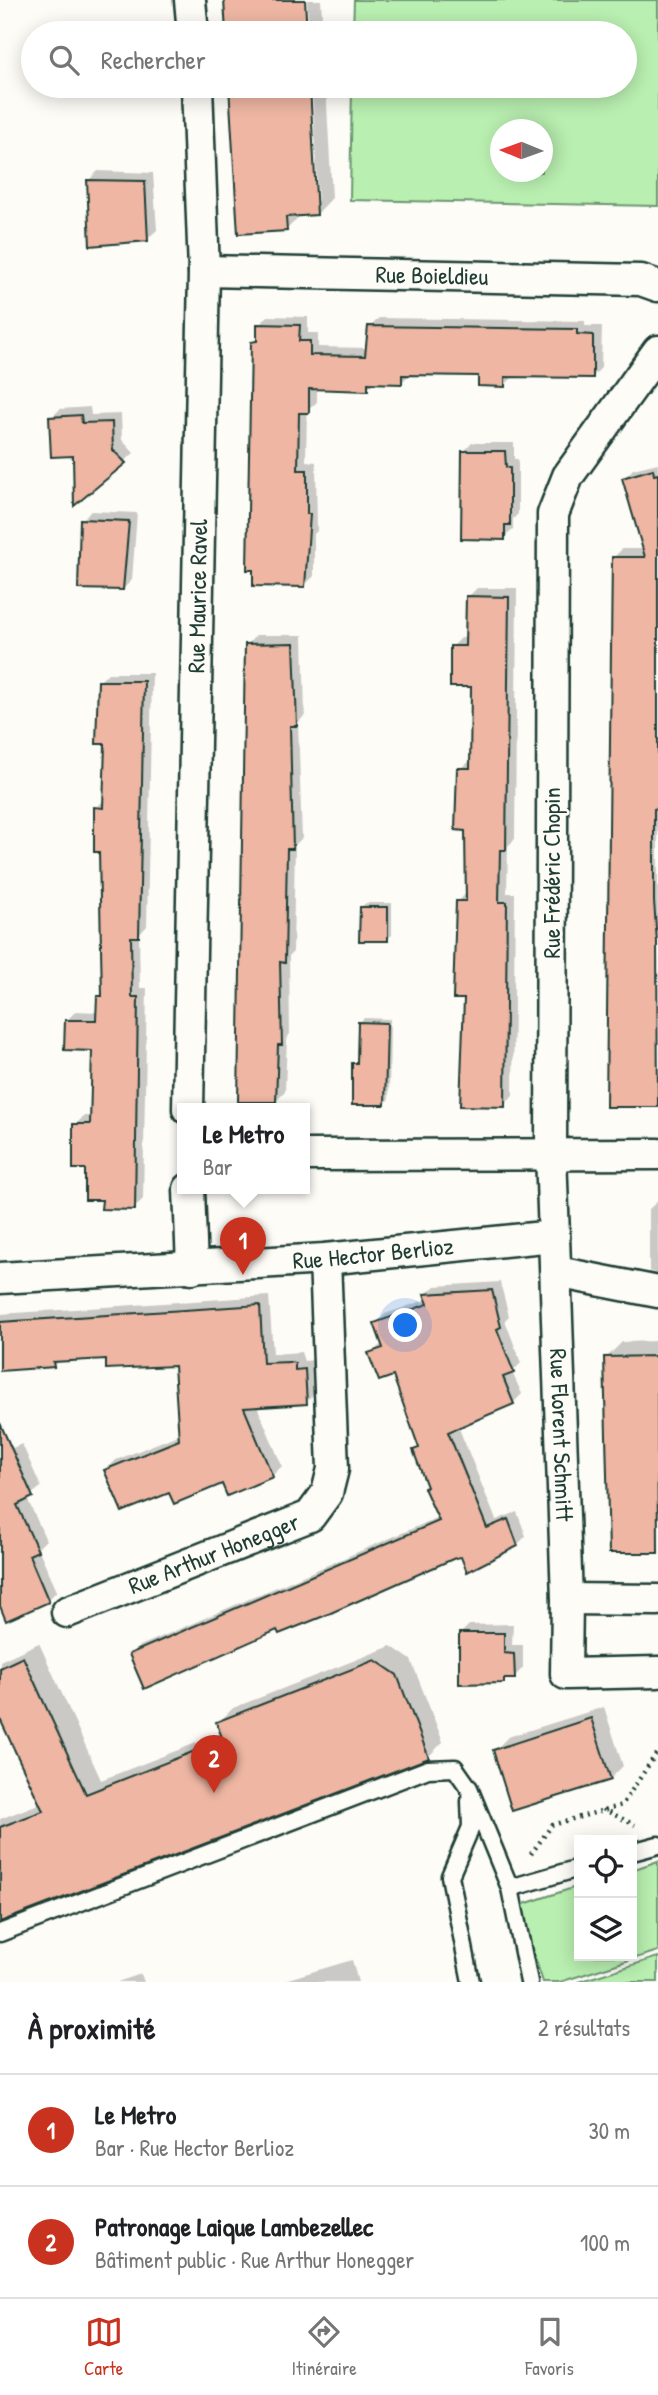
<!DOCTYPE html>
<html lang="fr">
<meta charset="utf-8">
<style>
:root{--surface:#fff;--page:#f2f2f2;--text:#202124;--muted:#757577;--line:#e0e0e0;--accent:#c8321e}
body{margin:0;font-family:"Patrick Hand",sans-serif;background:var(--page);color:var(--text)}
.controls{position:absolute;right:21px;bottom:21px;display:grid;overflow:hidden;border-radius:0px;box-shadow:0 4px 18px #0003}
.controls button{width:63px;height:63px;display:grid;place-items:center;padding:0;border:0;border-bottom:2px solid var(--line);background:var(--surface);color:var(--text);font:35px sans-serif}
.compass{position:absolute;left:490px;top:119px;width:63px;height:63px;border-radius:50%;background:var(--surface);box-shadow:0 4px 18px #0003;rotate:271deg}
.you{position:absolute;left:406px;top:1326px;width:24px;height:24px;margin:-18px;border:5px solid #fff;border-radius:50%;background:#1a73e8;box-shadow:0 0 0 10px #1a73e833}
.badge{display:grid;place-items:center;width:46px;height:46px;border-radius:50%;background:var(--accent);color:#fff;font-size:23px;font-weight:700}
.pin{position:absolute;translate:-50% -58px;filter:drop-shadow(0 2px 4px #0008)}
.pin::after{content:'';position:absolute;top:37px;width:24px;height:21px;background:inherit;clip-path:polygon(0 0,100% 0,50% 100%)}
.popup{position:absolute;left:177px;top:1103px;width:133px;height:91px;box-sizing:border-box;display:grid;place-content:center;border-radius:0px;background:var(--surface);filter:drop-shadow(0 2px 5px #0005);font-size:23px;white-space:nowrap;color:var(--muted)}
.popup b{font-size:26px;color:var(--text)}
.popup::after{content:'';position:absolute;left:50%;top:100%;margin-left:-14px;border:14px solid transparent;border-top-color:var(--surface)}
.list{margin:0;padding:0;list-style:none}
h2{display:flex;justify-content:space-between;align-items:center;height:91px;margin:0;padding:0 28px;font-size:30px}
h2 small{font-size:23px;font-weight:400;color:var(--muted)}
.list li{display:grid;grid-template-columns:46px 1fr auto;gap:21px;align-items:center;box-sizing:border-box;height:112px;padding:0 28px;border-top:2px solid var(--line)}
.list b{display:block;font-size:26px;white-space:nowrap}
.list p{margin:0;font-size:23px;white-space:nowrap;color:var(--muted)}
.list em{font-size:23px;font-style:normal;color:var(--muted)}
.icon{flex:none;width:38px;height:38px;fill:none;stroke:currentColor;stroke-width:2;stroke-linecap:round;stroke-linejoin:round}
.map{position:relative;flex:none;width:658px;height:1982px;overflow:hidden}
.search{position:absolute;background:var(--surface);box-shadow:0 4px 18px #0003;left:21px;right:21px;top:21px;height:77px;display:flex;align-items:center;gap:18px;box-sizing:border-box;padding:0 24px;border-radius:38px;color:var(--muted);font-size:26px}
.sheet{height:315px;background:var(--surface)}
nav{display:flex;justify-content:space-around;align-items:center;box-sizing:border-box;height:98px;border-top:2px solid var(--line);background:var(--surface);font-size:19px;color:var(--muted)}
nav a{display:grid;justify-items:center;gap:4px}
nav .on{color:var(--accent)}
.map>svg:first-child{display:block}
</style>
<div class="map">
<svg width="658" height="1982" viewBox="0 0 658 1982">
<rect width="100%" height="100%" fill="#fdfcf7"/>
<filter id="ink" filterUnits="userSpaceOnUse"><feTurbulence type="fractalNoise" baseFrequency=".0143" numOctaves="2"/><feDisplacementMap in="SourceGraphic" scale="14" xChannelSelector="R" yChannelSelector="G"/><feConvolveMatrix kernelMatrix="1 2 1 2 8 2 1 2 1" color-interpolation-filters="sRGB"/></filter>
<g filter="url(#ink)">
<g fill="#b9efb0" stroke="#6c9672" stroke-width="2" fill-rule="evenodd">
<path d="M354 0H658V206L350 200 352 86H625V33H353ZM500 130H542V172H500Z"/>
<polygon points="658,1861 658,1951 560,1982 543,1982 518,1906 579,1886 579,1956 632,1956 632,1870"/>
<polygon points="658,1957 658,1982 578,1982"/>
</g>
<g fill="#0003">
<polygon points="307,0 321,0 323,33 309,33"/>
<polygon points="231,86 308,86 315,201 318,201 312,86 326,86 332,198 317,214 302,214 286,230 240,232"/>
<polygon points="98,171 153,173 157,230 147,239 89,180"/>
<polygon points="268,316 308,317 308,333 318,333 318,347 368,348 370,327 379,318 585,321 585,326 602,326 601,368 592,377 515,375 505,385 480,374 411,373 402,382 375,382 367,389 317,388 317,402 307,411 306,461 316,462 317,531 314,534 314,576 305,585 253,342 259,336 259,325"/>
<polygon points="90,407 91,415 121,414 122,440 134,453 76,502 75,454 51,418 60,409"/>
<polygon points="472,443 514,443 514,459 518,459 518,514 513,519 513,529 504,538 463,452"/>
<polygon points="658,463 658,1105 608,1105 613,558 622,549 645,549 624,478 633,469"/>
<polygon points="91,511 137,513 132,580 123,589 82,520"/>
<polygon points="477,588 517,588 515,839 508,846 507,893 515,893 513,1096 504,1105 466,998 458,902 467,892 467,829 459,769 472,760 472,686 452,647 461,638 467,638 468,597"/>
<polygon points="256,635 303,635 305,715 298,723 302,838 295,845 293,952 289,956 290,1034 287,1037 285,1092 276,1101 247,645"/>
<polygon points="108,673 152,673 147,926 139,935 140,988 147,988 143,1199 134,1208 103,1198 87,1168 75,1125 84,1116 92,1116 93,1049 67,1020 76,1011 98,1012 98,997 103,992 101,850 96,808 105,799 106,743 99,682"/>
<polygon points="366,903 392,903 392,935 387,939 361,907"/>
<polygon points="364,1018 390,1019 389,1099 384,1104 354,1064 359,1059 359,1023"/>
<polygon points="658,1201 658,1274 649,1271 649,1209"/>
<polygon points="500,1282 509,1316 505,1320 521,1363 512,1372 522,1394 513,1403 458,1426 496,1520 517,1512 526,1536 517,1545 462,1555 278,1628 131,1654 140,1646 439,1517 415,1451 420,1445 394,1374 370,1354 383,1343 376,1323 385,1314 428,1299 426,1294 435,1286"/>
<polygon points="269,1296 273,1354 301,1352 304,1361 314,1360 316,1392 306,1402 257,1406 282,1466 272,1476 223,1482 106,1470 116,1460 180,1434 175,1364 108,1357 59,1360 53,1366 0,1369 0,1314"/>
<polygon points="658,1341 658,1551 611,1552 606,1358 622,1342"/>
<polygon points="22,1444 41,1487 27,1498 46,1540 38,1548 57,1591 48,1600 0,1601 0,1453"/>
<polygon points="513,1624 512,1645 523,1645 523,1668 514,1677 503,1681 460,1634 469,1625"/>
<polygon points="39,1643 101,1780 222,1733 218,1723 233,1708 391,1646 411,1660 443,1742 428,1757 0,1920 0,1819 41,1803 0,1704 0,1661"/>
<polygon points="604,1707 623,1766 610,1779 495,1750 508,1737"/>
<polygon points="352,1960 358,1982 285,1982 288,1979"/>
<polygon points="141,1974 144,1982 117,1982"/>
</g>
<g fill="#eeb6a3" stroke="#1f3d34" stroke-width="2">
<polygon points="224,0 305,0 307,33 226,33"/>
<polygon points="229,86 310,86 317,215 286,217 287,231 238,234"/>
<polygon points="87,180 145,181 148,241 90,246"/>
<polygon points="257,324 300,325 299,341 310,341 310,355 365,356 368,326 577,329 577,334 593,335 593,378 505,377 505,387 478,386 478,376 402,375 402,384 368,383 368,391 309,389 309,413 299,413 298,470 307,470 307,514 310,514 305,587 253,586 253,570 247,570 250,400 251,342 257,341"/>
<polygon points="81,415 82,423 112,422 113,450 126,463 74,506 73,456 51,457 49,417"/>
<polygon points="462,451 505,451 506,467 510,468 510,525 505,525 505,540 461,539"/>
<polygon points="653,469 654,475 658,474 658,808 654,809 654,901 657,942 658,1107 606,1107 612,557 645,557 622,478"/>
<polygon points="80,519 129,521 123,590 78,589"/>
<polygon points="466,596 509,597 506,850 500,850 499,902 507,902 505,1107 460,1106 464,999 453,999 456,901 466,901 465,831 455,830 457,768 470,768 471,687 450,687 450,646 465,646"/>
<polygon points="294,643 297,726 290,726 293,849 287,849 285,963 280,962 282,1045 278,1045 276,1102 238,1102 245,644"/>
<polygon points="98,681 144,681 139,937 131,937 132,997 138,997 135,1210 101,1209 102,1200 85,1200 85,1169 73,1169 73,1124 90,1124 92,1051 64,1050 65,1020 96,1020 97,996 102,996 99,852 94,852 94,807 103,808 105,744 96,744"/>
<polygon points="360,907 388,907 388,941 359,941"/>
<polygon points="358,1022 387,1023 385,1105 352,1105 352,1063 357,1063"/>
<polygon points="492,1290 501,1327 497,1329 514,1373 503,1377 514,1404 448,1432 487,1528 508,1519 518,1546 467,1572 461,1557 455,1558 324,1616 279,1634 277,1630 144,1689 129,1654 439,1521 424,1488 427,1487 413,1450 419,1448 393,1376 379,1381 368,1353 383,1348 374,1323 428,1304 424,1294"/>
<polygon points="260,1305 263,1363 290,1362 295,1363 295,1370 305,1369 307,1404 244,1408 273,1477 227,1496 222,1484 174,1504 169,1493 122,1512 104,1470 179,1440 174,1366 106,1369 106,1359 53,1362 54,1367 0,1371 0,1322"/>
<polygon points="657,1356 658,1553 609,1553 604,1357"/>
<polygon points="0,1423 33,1497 17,1505 38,1551 29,1555 49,1602 6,1621 0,1606"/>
<polygon points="459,1633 504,1633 504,1653 514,1654 515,1679 504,1679 504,1683 459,1684"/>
<polygon points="23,1657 86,1794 223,1740 216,1722 375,1660 397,1675 429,1758 0,1922 0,1827 43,1811 0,1719 0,1668"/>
<polygon points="591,1718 611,1780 512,1811 493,1750"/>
</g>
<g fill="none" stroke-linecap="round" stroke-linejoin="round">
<g stroke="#1f3d34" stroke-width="21">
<g id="lane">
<polyline points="470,1801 471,1827 450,1876 471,1982"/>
<polyline points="632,1852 658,1845"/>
<polyline points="510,1888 529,1982"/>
<polyline points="0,1933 428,1769 455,1768 469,1788 510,1888 579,1868"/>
</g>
</g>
<g stroke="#1f3d34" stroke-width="35">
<g id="street">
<polyline points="190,0 193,33"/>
<path id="s1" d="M204 271 641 280 658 286"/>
<path id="s2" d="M658 351 568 476 553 514 551 1153 567 1599 566 1674 658 1672"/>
<path id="s3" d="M188 1109 204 271 197 86"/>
<polyline points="304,1155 658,1154"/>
<polyline points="189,1189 192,1268"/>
<polyline points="557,1272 658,1292"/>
<path id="s4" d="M0 1278 325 1259 554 1236"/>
<polyline points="567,1599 658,1600"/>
<path id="s5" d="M67 1612 310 1516 327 1493 333 1469 325 1259"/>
</g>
</g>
<g stroke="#1f3d34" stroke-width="4.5" stroke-dasharray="2 5" stroke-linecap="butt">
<polyline points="603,1809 635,1825"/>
<polyline points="531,1854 552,1825 622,1805 658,1751"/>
</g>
<use href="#lane" stroke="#fdfcf7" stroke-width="16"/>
<use href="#street" stroke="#fdfcf7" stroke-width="30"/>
</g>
</g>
<g text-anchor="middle" stroke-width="5" stroke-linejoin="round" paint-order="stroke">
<g font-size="24" fill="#1f3d34" stroke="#fdfcf7">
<text dy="8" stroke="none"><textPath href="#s1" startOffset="228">Rue Boieldieu</textPath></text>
<text dy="8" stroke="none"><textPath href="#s3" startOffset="513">Rue Maurice Ravel</textPath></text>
<text transform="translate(552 873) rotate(-90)" y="8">Rue Frédéric Chopin</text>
<text dy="8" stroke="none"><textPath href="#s4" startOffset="374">Rue Hector Berlioz</textPath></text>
<text dy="8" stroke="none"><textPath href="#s2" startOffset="1116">Rue Florent Schmitt</textPath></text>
<text dy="8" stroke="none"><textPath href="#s5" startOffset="158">Rue Arthur Honegger</textPath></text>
</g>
</g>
</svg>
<div class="controls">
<button><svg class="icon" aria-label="locate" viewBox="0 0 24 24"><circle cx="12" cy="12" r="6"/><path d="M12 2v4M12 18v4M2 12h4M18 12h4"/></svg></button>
<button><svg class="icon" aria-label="layers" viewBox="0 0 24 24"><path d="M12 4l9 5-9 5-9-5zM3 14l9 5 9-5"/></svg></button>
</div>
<svg class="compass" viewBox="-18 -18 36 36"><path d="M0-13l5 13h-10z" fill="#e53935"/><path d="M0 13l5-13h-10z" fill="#757577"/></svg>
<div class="you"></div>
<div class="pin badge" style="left:243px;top:1275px">1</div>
<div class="popup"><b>Le Metro</b>Bar</div>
<div class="pin badge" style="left:214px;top:1793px">2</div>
<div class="search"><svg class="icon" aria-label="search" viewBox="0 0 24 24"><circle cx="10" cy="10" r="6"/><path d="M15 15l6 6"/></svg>Rechercher</div>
</div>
<section class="sheet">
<h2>À proximité<small>2 résultats</small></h2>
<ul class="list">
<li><span class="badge">1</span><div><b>Le Metro</b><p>Bar · Rue Hector Berlioz</p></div><em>30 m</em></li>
<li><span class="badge">2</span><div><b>Patronage Laique Lambezellec</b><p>Bâtiment public · Rue Arthur Honegger</p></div><em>100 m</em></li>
</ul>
</section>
<nav>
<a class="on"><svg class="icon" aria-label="map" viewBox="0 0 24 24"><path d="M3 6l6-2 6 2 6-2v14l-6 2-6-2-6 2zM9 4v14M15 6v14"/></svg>Carte</a>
<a><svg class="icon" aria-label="directions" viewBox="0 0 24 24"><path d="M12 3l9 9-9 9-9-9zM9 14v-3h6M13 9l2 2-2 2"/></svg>Itinéraire</a>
<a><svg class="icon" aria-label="saved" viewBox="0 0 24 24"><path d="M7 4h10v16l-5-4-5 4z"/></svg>Favoris</a>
</nav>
